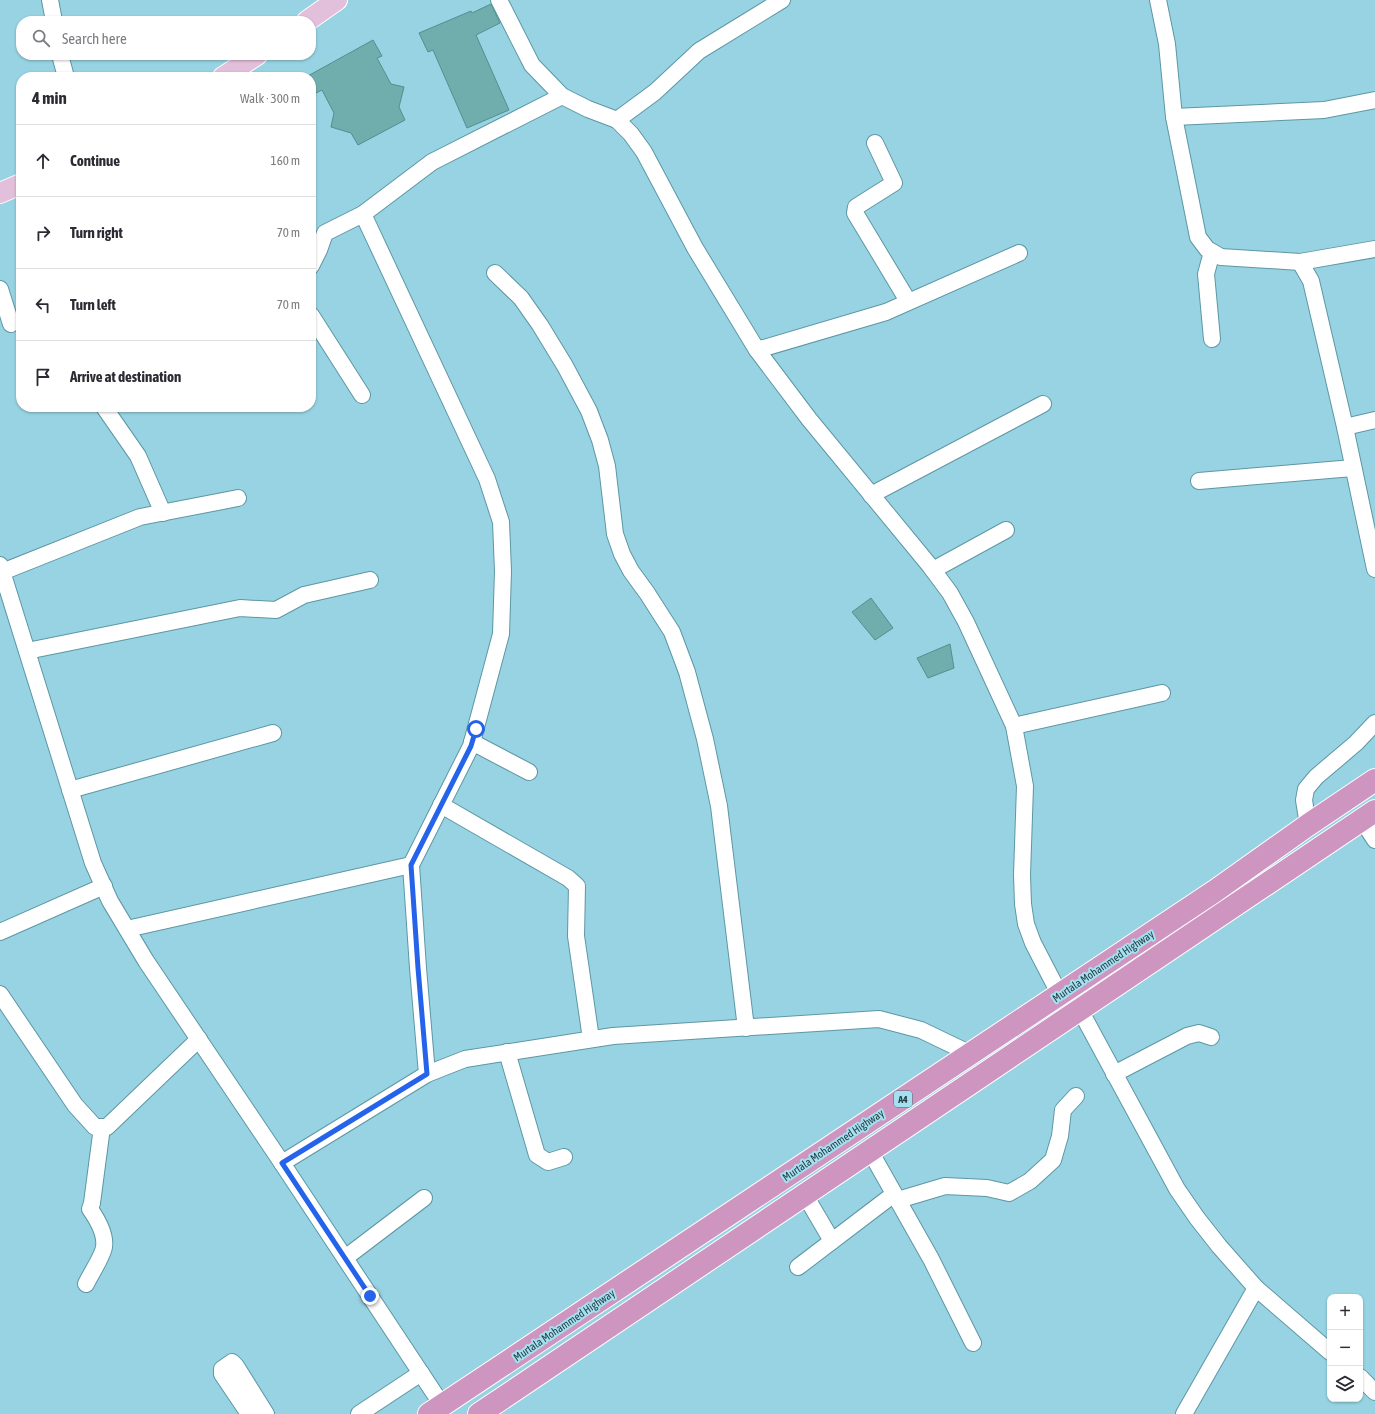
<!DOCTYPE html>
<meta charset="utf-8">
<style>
:root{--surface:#fff;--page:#f7f7f7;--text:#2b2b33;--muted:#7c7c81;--line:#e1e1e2}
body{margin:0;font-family:"Asap Condensed",sans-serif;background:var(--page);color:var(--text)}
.controls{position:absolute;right:12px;bottom:12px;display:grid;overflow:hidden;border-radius:8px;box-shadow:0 1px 3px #0004}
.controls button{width:36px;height:36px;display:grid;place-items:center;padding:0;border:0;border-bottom:1px solid var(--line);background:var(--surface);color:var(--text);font:20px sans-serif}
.stop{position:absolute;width:12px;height:12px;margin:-9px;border:3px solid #2563eb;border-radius:50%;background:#fff}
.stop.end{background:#2563eb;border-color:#fff;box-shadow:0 1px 4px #0008}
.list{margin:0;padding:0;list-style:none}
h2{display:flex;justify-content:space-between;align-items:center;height:52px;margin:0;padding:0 16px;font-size:17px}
h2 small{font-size:13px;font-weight:400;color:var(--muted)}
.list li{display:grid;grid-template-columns:26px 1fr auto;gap:12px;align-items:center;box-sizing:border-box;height:72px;padding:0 16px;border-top:1px solid var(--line)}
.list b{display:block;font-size:15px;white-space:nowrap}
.list em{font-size:13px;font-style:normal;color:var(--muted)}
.icon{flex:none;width:22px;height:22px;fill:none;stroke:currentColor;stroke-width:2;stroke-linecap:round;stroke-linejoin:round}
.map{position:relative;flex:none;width:1375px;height:1414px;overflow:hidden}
.search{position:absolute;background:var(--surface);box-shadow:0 1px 3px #0004;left:16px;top:16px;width:300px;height:44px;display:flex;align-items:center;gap:10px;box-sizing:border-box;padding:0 14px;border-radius:16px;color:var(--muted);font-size:15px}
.panel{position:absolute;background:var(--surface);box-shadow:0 1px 3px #0004;left:16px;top:72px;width:300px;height:340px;border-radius:16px}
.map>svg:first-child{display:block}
</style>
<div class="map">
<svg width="1375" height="1414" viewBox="0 0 1375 1414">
<rect width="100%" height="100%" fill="#97d3e2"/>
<g fill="#70aeae" stroke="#518f8f">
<polygon points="491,4 500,23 476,35 509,110 467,128 433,50 428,52 419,33 471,11 472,13"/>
<polygon points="373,40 382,56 377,58 391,84 404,87 399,107 405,120 358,145 351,133 331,127 334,113 322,90 316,93 311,85 311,77 306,77"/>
<polygon points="871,598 893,628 875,640 852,612"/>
<polygon points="950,644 954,668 928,678 917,658"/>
</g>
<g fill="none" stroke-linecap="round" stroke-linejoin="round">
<g stroke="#5d97a5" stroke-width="18">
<g id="minor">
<polyline points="50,0 54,21"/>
<polyline points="499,0 532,65 562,96 588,109 617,120 631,134 644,152 695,248 757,350 809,419 930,566 950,593 966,622 1014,726 1025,786 1022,875 1023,904 1026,924 1033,943 1060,995"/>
<polyline points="1158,0 1167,44 1174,117 1198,237 1207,249 1221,257 1300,262 1311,281 1345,427 1375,569"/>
<polyline points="60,55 66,77"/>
<polyline points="1174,117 1324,110 1375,100"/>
<polyline points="617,120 655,92 699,51 782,0"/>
<polyline points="875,143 894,183 856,207 855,213 908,301"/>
<polyline points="363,214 487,479 501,522 503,571 501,634 471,746 411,865 418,968 427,1074"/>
<polyline points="1212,252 1206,274 1212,339"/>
<polyline points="1300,262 1375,249"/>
<polyline points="311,266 319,250 325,233 363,214 432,162 562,96"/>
<polyline points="495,273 521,298 540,325 565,366 589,411 600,440 607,466 615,534 622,554 631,571 647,593 672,632 687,672 705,739 719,806 746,1028"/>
<polyline points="0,289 11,324"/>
<polyline points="311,315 362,395"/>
<polyline points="757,350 886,312 1019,253"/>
<polyline points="104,407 138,456 163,513"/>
<polyline points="1345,427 1375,420"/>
<polyline points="1199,481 1353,468"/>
<polyline points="871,495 1043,404"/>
<polyline points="0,565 93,863 110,901 146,961 282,1163 442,1405"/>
<polyline points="933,570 1006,530"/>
<polyline points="2,572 140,517 238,498"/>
<polyline points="27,651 240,608 276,610 304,595 370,580"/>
<polyline points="1014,726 1162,693"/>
<polyline points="472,742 529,772"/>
<polyline points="70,790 273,733"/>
<polyline points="441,805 568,878 577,886 576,936 591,1039"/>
<polyline points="1362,820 1375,840"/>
<polyline points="1308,825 1304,800 1306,789 1316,777 1356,743 1375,723"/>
<polyline points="127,929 411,865"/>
<polyline points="0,932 104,886"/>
<polyline points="0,994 75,1105 95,1127 107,1127 199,1039"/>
<polyline points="1080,1010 1177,1189 1197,1218 1219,1246 1256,1288 1330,1352"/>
<polyline points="507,1052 537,1155 548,1162 564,1157"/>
<polyline points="1114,1074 1187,1036 1199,1033 1211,1037"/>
<polyline points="870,1151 931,1259 973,1343"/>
<polyline points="282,1163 427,1074 465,1059 613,1036 879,1019 921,1030 971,1054"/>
<polyline points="805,1195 832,1241"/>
<polyline points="898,1200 945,1186 987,1188 1009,1193 1030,1181 1053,1160 1060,1136 1063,1110 1076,1096"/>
<polyline points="345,1258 424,1198"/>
<polyline points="798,1267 894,1194"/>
<path d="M86 1284C90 1275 103 1256 104 1247 106 1234 97 1219 90 1209L92 1203 102 1127"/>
<polyline points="1360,1377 1375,1392"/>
<polyline points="249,1414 222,1374 222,1369 232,1362 236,1366 266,1414"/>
<polyline points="359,1414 421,1373"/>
<polyline points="1184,1414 1256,1288"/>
</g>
</g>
<g stroke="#fff" stroke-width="22">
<g id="major">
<polyline points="307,21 337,0"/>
<polyline points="223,77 257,55"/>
<polyline points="0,193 21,184"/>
</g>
</g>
<g stroke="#fff" stroke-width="24">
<g id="highway">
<polyline points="429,1414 1215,891 1308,825 1375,780"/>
<polyline points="479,1414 1375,811"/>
</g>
</g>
<use href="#minor" stroke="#fff" stroke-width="16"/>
<use href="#major" stroke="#e2bfda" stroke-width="20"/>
<use href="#highway" stroke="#cf95c1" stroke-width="22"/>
</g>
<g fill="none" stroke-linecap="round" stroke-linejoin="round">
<polyline stroke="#2563eb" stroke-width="5" points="370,1296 282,1163 427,1074 418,968 411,865 471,746 476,729"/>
</g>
<g text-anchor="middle" stroke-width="4" stroke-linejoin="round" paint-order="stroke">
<rect fill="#a4e0ef" stroke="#4a6e77" stroke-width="1" x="894" y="1091" width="18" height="16" rx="3"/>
<g font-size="10" font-weight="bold" fill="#243d43">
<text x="903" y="1103">A4</text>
</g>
<g font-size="11" fill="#243d43" stroke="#a4e0ef">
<text transform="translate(1103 966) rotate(-34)" y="4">Murtala Mohammed Highway</text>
<text transform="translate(833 1145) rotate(-34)" y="4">Murtala Mohammed Highway</text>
<text transform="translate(564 1325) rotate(-34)" y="4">Murtala Mohammed Highway</text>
</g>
</g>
</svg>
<div class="controls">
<button>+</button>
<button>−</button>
<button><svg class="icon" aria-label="layers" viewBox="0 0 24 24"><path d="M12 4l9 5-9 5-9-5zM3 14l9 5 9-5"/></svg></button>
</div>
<div class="stop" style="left:476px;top:729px"></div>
<div class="stop end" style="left:370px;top:1296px"></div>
<div class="search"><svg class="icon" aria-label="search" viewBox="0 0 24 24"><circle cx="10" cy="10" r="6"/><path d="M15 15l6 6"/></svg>Search here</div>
<section class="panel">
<h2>4 min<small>Walk · 300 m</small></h2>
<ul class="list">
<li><svg class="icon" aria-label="ahead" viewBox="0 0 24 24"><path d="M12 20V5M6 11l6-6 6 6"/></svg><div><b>Continue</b></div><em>160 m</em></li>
<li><svg class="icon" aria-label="right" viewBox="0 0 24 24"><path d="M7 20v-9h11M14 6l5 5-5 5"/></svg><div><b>Turn right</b></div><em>70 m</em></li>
<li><svg class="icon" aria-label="left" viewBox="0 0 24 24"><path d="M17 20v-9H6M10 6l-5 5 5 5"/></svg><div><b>Turn left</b></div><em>70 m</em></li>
<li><svg class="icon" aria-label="arrive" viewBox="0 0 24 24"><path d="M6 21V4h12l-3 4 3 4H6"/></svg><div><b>Arrive at destination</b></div></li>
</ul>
</section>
</div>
